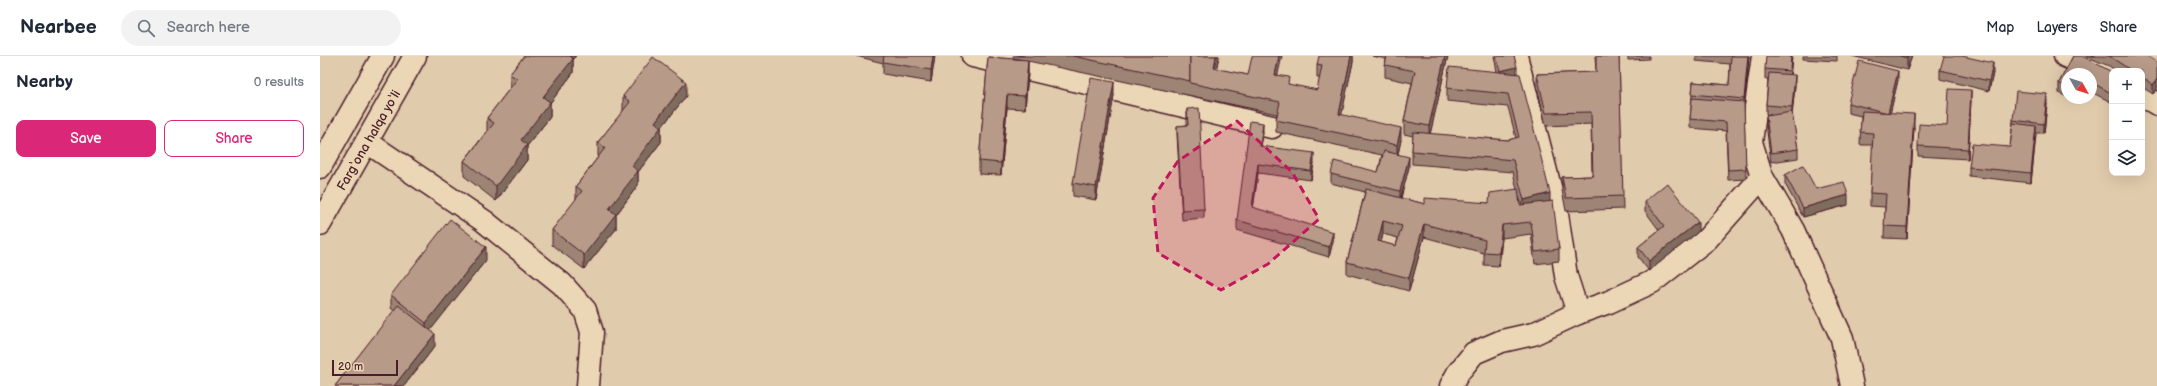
<!DOCTYPE html>
<meta charset="utf-8">
<style>
:root{--surface:#fff;--page:#f2f2f3;--text:#1f2937;--muted:#747a83;--line:#e0e1e3;--accent:#db2777}
body{margin:0;font-family:"Balsamiq Sans",sans-serif;background:var(--page);color:var(--text)}
.controls{position:absolute;right:12px;top:12px;display:grid;overflow:hidden;border-radius:8px;box-shadow:0 4px 16px #0002}
.controls button{width:36px;height:36px;display:grid;place-items:center;padding:0;border:0;border-bottom:1px solid var(--line);background:var(--surface);color:var(--text);font:20px sans-serif}
.compass{position:absolute;left:1741px;top:12px;width:36px;height:36px;border-radius:50%;background:var(--surface);box-shadow:0 4px 16px #0002;rotate:129deg}
.scale{position:absolute;left:12px;bottom:10px;width:66px;box-sizing:border-box;padding-left:4px;border:2px solid #4a1f2b;border-top:0;font-size:11px;line-height:14px;white-space:nowrap;color:#4a1f2b;-webkit-text-stroke:3px #ebd6b5;paint-order:stroke}
.list{margin:0;padding:0;list-style:none}
h2{display:flex;justify-content:space-between;align-items:center;height:52px;margin:0;padding:0 16px;font-size:17px}
h2 small{font-size:13px;font-weight:400;color:var(--muted)}
.actions{display:flex;gap:8px;padding:12px 16px}
.actions a{flex:1;padding:9px 0;border:1px solid var(--accent);border-radius:8px;text-align:center;font-size:14px;color:var(--accent)}
.actions .main{background:var(--accent);color:#fff}
.icon{flex:none;width:22px;height:22px;fill:none;stroke:currentColor;stroke-width:2;stroke-linecap:round;stroke-linejoin:round}
.map{position:relative;flex:none;width:1837px;height:330px;overflow:hidden}
header{display:flex;align-items:center;gap:24px;box-sizing:border-box;height:56px;padding:0 20px;background:var(--surface);border-bottom:1px solid var(--line)}
header strong{font-size:19px}
nav{display:flex;gap:22px;margin-inline-start:auto;font-size:14px}
.search{width:280px;height:36px;background:var(--page);display:flex;align-items:center;gap:10px;box-sizing:border-box;padding:0 14px;border-radius:22px;color:var(--muted);font-size:15px}
main{display:flex}
aside{flex:1;background:var(--surface)}
.map>svg:first-child{display:block}
</style>
<header>
<strong>Nearbee</strong>
<div class="search"><svg class="icon" aria-label="search" viewBox="0 0 24 24"><circle cx="10" cy="10" r="6"/><path d="M15 15l6 6"/></svg>Search here</div>
<nav><a>Map</a><a>Layers</a><a>Share</a></nav>
</header>
<main>
<aside>
<h2>Nearby<small>0 results</small></h2>
<ul class="list">
</ul>
<div class="actions"><a class="main">Save</a><a>Share</a></div>
</aside>
<div class="map">
<svg width="1837" height="330" viewBox="0 0 1837 330">
<rect width="100%" height="100%" fill="#e1cbad"/>
<filter id="ink" filterUnits="userSpaceOnUse"><feTurbulence type="fractalNoise" baseFrequency=".025" numOctaves="2"/><feDisplacementMap in="SourceGraphic" scale="8" xChannelSelector="R" yChannelSelector="G"/><feConvolveMatrix kernelMatrix="1 2 1 2 8 2 1 2 1" color-interpolation-filters="sRGB"/></filter>
<g filter="url(#ink)">
<g fill="none" stroke-linecap="round" stroke-linejoin="round">
<g stroke="#4a1f2b" stroke-width="25">
<g id="minor">
<polyline points="653,0 952,71"/>
<polyline points="1196,0 1237,158 1246,220 1258,257"/>
<polyline points="1443,0 1431,86 1442,121 1473,174 1522,282 1532,330"/>
<polyline points="1745,0 1792,20"/>
<polyline points="1822,39 1837,48"/>
<polyline points="47,86 164,165 242,228 265,254 272,276 268,330"/>
<polyline points="1131,330 1138,317 1154,297 1182,285 1213,278 1258,257 1289,246 1332,226 1387,183 1442,121"/>
</g>
</g>
<g stroke="#4a1f2b" stroke-width="25">
<g id="highway">
<polyline points="0,111 63,0"/>
<polyline points="0,168 95,0"/>
</g>
</g>
<use href="#minor" stroke="#ebd6b5" stroke-width="22"/>
<use href="#highway" stroke="#ebd6b5" stroke-width="22"/>
</g>
<g fill="#9d8475" stroke="#4a1f2b" fill-rule="evenodd">
<polygon points="204,0 256,0 253,3 253,17 230,47 230,61 207,90 207,104 176,145 144,120 144,105 167,75 167,62 190,32 190,18"/>
<polygon points="536,0 615,0 611,26 563,18 563,7"/>
<path d="M693 0H899L896 13 928 19H958L969 29 997 34 1000 22H997V9L1033 0V6L1021 59 1081 84 1078 98 1089 111 1081 142 1105 148 1169 147 1197 134 1193 116 1092 108V95L1093 80 1084 78V65L1092 27 1065 21V9L1066 3 1052 0H1128L1110 78 1188 84 1196 82 1188 51 1127 45V32L1177 16 1174 0H1194L1197 18 1230 146 1239 193V205L1215 208 1211 178 1182 182 1179 210 1164 209V197L1104 181 1089 235 1027 218V206L1045 136 1011 127V118L1058 116 1062 99 956 76V64L957 58 708 5V17L705 53 687 52 681 119 659 118V105L668 1 704 4 693 2ZM1199 141 1202 149H1200ZM1063 178 1078 182 1076 190 1061 186Z"/>
<polygon points="1275,0 1299,0 1303,153 1246,155 1242,134 1242,121 1272,120 1271,68 1226,70 1217,30 1217,18 1276,16"/>
<polygon points="1308,0 1329,0 1329,3 1308,4"/>
<polygon points="1376,0 1429,0 1424,53 1426,123 1408,124 1406,75 1370,72 1370,63 1373,26 1409,29 1410,8 1376,5"/>
<polygon points="1472,0 1470,18 1475,29 1472,58 1478,93 1478,102 1451,106 1446,69 1446,60 1451,59 1446,58 1446,49 1448,23 1445,23 1445,13"/>
<polygon points="1483,0 1517,0 1517,5 1483,3"/>
<polygon points="1532,0 1592,0 1587,14"/>
<polygon points="1753,0 1792,16 1791,46 1771,36 1771,18 1747,18 1747,41 1739,37 1739,27"/>
<polygon points="1765,0 1827,0 1837,6 1837,33 1833,38 1822,31 1822,15 1797,15 1789,10"/>
<polygon points="1620,14 1673,17 1669,35 1620,23"/>
<polygon points="1578,24 1570,57 1594,71 1587,183 1564,182 1565,151 1550,150 1550,137 1553,89 1540,89 1541,60 1528,57 1528,47"/>
<polygon points="794,39 776,144 753,140 753,127"/>
<polygon points="303,40 366,40 341,72 341,86 318,116 318,129 296,159 296,173 264,213 232,189 232,174 256,144 256,130 278,101 278,86 303,55"/>
<polygon points="1651,44 1648,103 1598,100 1598,90 1627,70"/>
<polygon points="1727,48 1724,77 1716,77 1711,127 1649,120 1649,111 1690,91 1693,64"/>
<polygon points="867,53 884,153 884,162 862,164 857,79 857,70 867,69"/>
<polygon points="943,76 941,90 994,107 991,124 938,117 933,152 1013,185 1009,201 917,174 917,164"/>
<polygon points="1465,119 1496,133 1528,149 1483,161 1465,128"/>
<polygon points="1325,145 1378,176 1329,215 1318,201 1318,191 1339,174 1325,155"/>
<polygon points="166,204 110,274 115,290 84,330 15,330 74,255 71,252 71,239"/>
</g>
<g fill="#806c5f" stroke="#4a1f2b">
<polygon points="246,0 256,0 253,3 253,17 230,47 230,61 207,90 207,104 176,145 176,130"/>
<polygon points="613,0 615,0 611,26 611,14"/>
<polygon points="896,0 899,0 894,25 894,12"/>
<polygon points="959,0 962,0 955,31 955,19"/>
<polygon points="1031,0 1033,0 1033,6 1019,71 1019,58"/>
<polygon points="1125,0 1128,0 1109,83 1109,70"/>
<polygon points="1428,0 1429,0 1424,55 1424,43"/>
<polygon points="1471,0 1472,0 1470,25 1470,15"/>
<polygon points="1587,0 1592,0 1587,14"/>
<polygon points="708,4 708,17 705,53 705,40"/>
<polygon points="1673,7 1673,17 1669,35 1669,25"/>
<polygon points="1197,11 1197,20 1180,25 1180,15"/>
<polygon points="1578,15 1578,24 1568,67 1568,57"/>
<polygon points="1475,19 1475,29 1472,61 1472,51"/>
<polygon points="1837,23 1837,33 1833,38 1833,29"/>
<polygon points="366,26 366,40 341,72 341,86 318,116 318,129 296,159 296,173 264,213 264,199 289,153 335,66"/>
<polygon points="794,26 794,39 776,144 776,131"/>
<polygon points="1651,34 1651,44 1648,103 1648,93"/>
<polygon points="1792,34 1792,44 1791,46 1791,37"/>
<polygon points="1727,38 1727,48 1724,77 1724,68"/>
<polygon points="687,39 687,52 681,119 681,107"/>
<polygon points="1594,58 1594,71 1587,183 1587,171"/>
<polygon points="943,67 943,76 940,100 940,90"/>
<polygon points="1716,70 1716,79 1711,127 1711,117"/>
<polygon points="1081,72 1081,84 1077,102 1077,89"/>
<polygon points="994,97 994,107 991,124 991,115"/>
<polygon points="1089,101 1089,111 1080,145 1080,135"/>
<polygon points="938,108 938,117 932,161 932,151"/>
<polygon points="1230,137 1230,150 1204,157 1204,144"/>
<polygon points="1528,139 1528,149 1483,161 1483,152"/>
<polygon points="1063,165 1063,178 1058,198 1058,185"/>
<polygon points="1378,166 1378,176 1329,215 1329,205"/>
<polygon points="1104,168 1104,181 1089,235 1089,222"/>
<polygon points="1182,169 1182,182 1179,210 1179,197"/>
<polygon points="1013,176 1013,185 1009,201 1009,191"/>
<polygon points="166,191 166,204 106,280 106,267"/>
<polygon points="115,278 115,290 84,330 74,330"/>
</g>
<g fill="#b79a88" stroke="#4a1f2b" fill-rule="evenodd">
<polygon points="204,0 250,0 253,3 223,41 230,46 201,84 207,89 176,130 144,105 174,67 167,62 197,23 190,18"/>
<polygon points="564,0 613,0 611,14 563,6"/>
<polygon points="753,0 870,0 870,25"/>
<polygon points="870,0 896,0 894,12 928,19 932,0 959,0 955,19 969,21 968,28 997,34 1002,10 997,9 999,0 1031,0 1019,58 1081,72 1077,89 956,64 960,46 870,27"/>
<polygon points="1067,0 1125,0 1109,70 1084,65 1095,15 1065,9"/>
<polygon points="1176,0 1194,0 1197,11 1180,15"/>
<polygon points="1276,0 1299,0 1303,140 1246,142 1242,121 1273,120 1271,56 1226,57 1217,18 1276,16"/>
<polygon points="1411,0 1428,0 1424,43 1372,38 1373,26 1409,29"/>
<polygon points="1446,0 1471,0 1470,15 1445,13"/>
<polygon points="1580,0 1587,0 1587,2"/>
<polygon points="1624,0 1642,0 1673,7 1669,25 1620,14"/>
<polygon points="1753,0 1762,0 1792,16 1792,34 1791,37 1771,26 1771,18 1747,18 1747,31 1739,27"/>
<polygon points="1789,0 1827,0 1837,6 1837,23 1833,29 1822,21 1822,15 1812,15"/>
<polygon points="333,1 366,26 335,66 341,71 312,110 318,115 289,153 296,158 264,199 232,174 262,135 256,130 285,92 278,86 310,46 303,40"/>
<polygon points="668,1 708,4 705,40 687,39 681,107 659,105"/>
<polygon points="1539,5 1578,15 1568,57 1528,47"/>
<polygon points="1129,11 1200,18 1230,137 1204,144 1193,104 1092,95 1093,76 1188,84 1199,81 1188,38 1127,32"/>
<polygon points="1449,17 1475,19 1472,51 1446,49"/>
<polygon points="771,22 794,26 776,131 753,127"/>
<polygon points="1629,33 1651,34 1648,93 1598,90 1599,68 1627,70"/>
<polygon points="1696,35 1727,38 1724,68 1693,64"/>
<polygon points="1372,42 1424,46 1426,113 1408,114 1406,66 1370,63"/>
<polygon points="879,52 884,153 862,154 857,70 868,69 867,53"/>
<polygon points="1542,55 1594,58 1587,171 1564,170 1566,138 1550,137 1553,77 1540,76"/>
<polygon points="1472,56 1478,93 1451,97 1446,60"/>
<polygon points="930,65 943,67 940,90 994,97 991,115 938,108 932,151 1013,176 1009,191 917,164"/>
<polygon points="1693,67 1716,70 1711,117 1649,111 1652,88 1690,91"/>
<polygon points="1064,95 1089,101 1080,135 1011,118 1014,105 1058,116"/>
<polygon points="1483,109 1496,133 1524,126 1528,139 1483,152 1465,119"/>
<polygon points="1347,127 1378,166 1329,205 1318,191 1344,170 1325,145"/>
<path d="M1046 133 1105 148V142L1169 147 1170 137 1198 133 1200 149 1233 145 1239 193 1215 196 1211 166 1182 169 1179 197 1164 196 1165 184 1104 168 1089 222 1027 206ZM1063 165 1082 170 1076 190 1058 185Z"/>
<polygon points="130,163 166,191 106,267 71,239"/>
<polygon points="78,249 115,278 74,330 15,330"/>
</g>
</g>
<path fill="#c2185b" fill-opacity="0.2" stroke="#c2185b" stroke-width="3" stroke-dasharray="8 5" stroke-linejoin="round" d="M917 65 972 116 999 163 948 208 901 234 838 197 833 142 858 105Z"/>
<g text-anchor="middle" stroke-width="3" stroke-linejoin="round" paint-order="stroke">
<g font-size="13" fill="#4a1f2b" stroke="#ebd6b5">
<text transform="translate(48 84) rotate(-60)" y="5">Farg‘ona halqa yo‘li</text>
</g>
</g>
</svg>
<div class="controls">
<button>+</button>
<button>−</button>
<button><svg class="icon" aria-label="layers" viewBox="0 0 24 24"><path d="M12 4l9 5-9 5-9-5zM3 14l9 5 9-5"/></svg></button>
</div>
<svg class="compass" viewBox="-18 -18 36 36"><path d="M0-13l5 13h-10z" fill="#e53935"/><path d="M0 13l5-13h-10z" fill="#747a83"/></svg>
<div class="scale">20 m</div>
</div>
</main>
